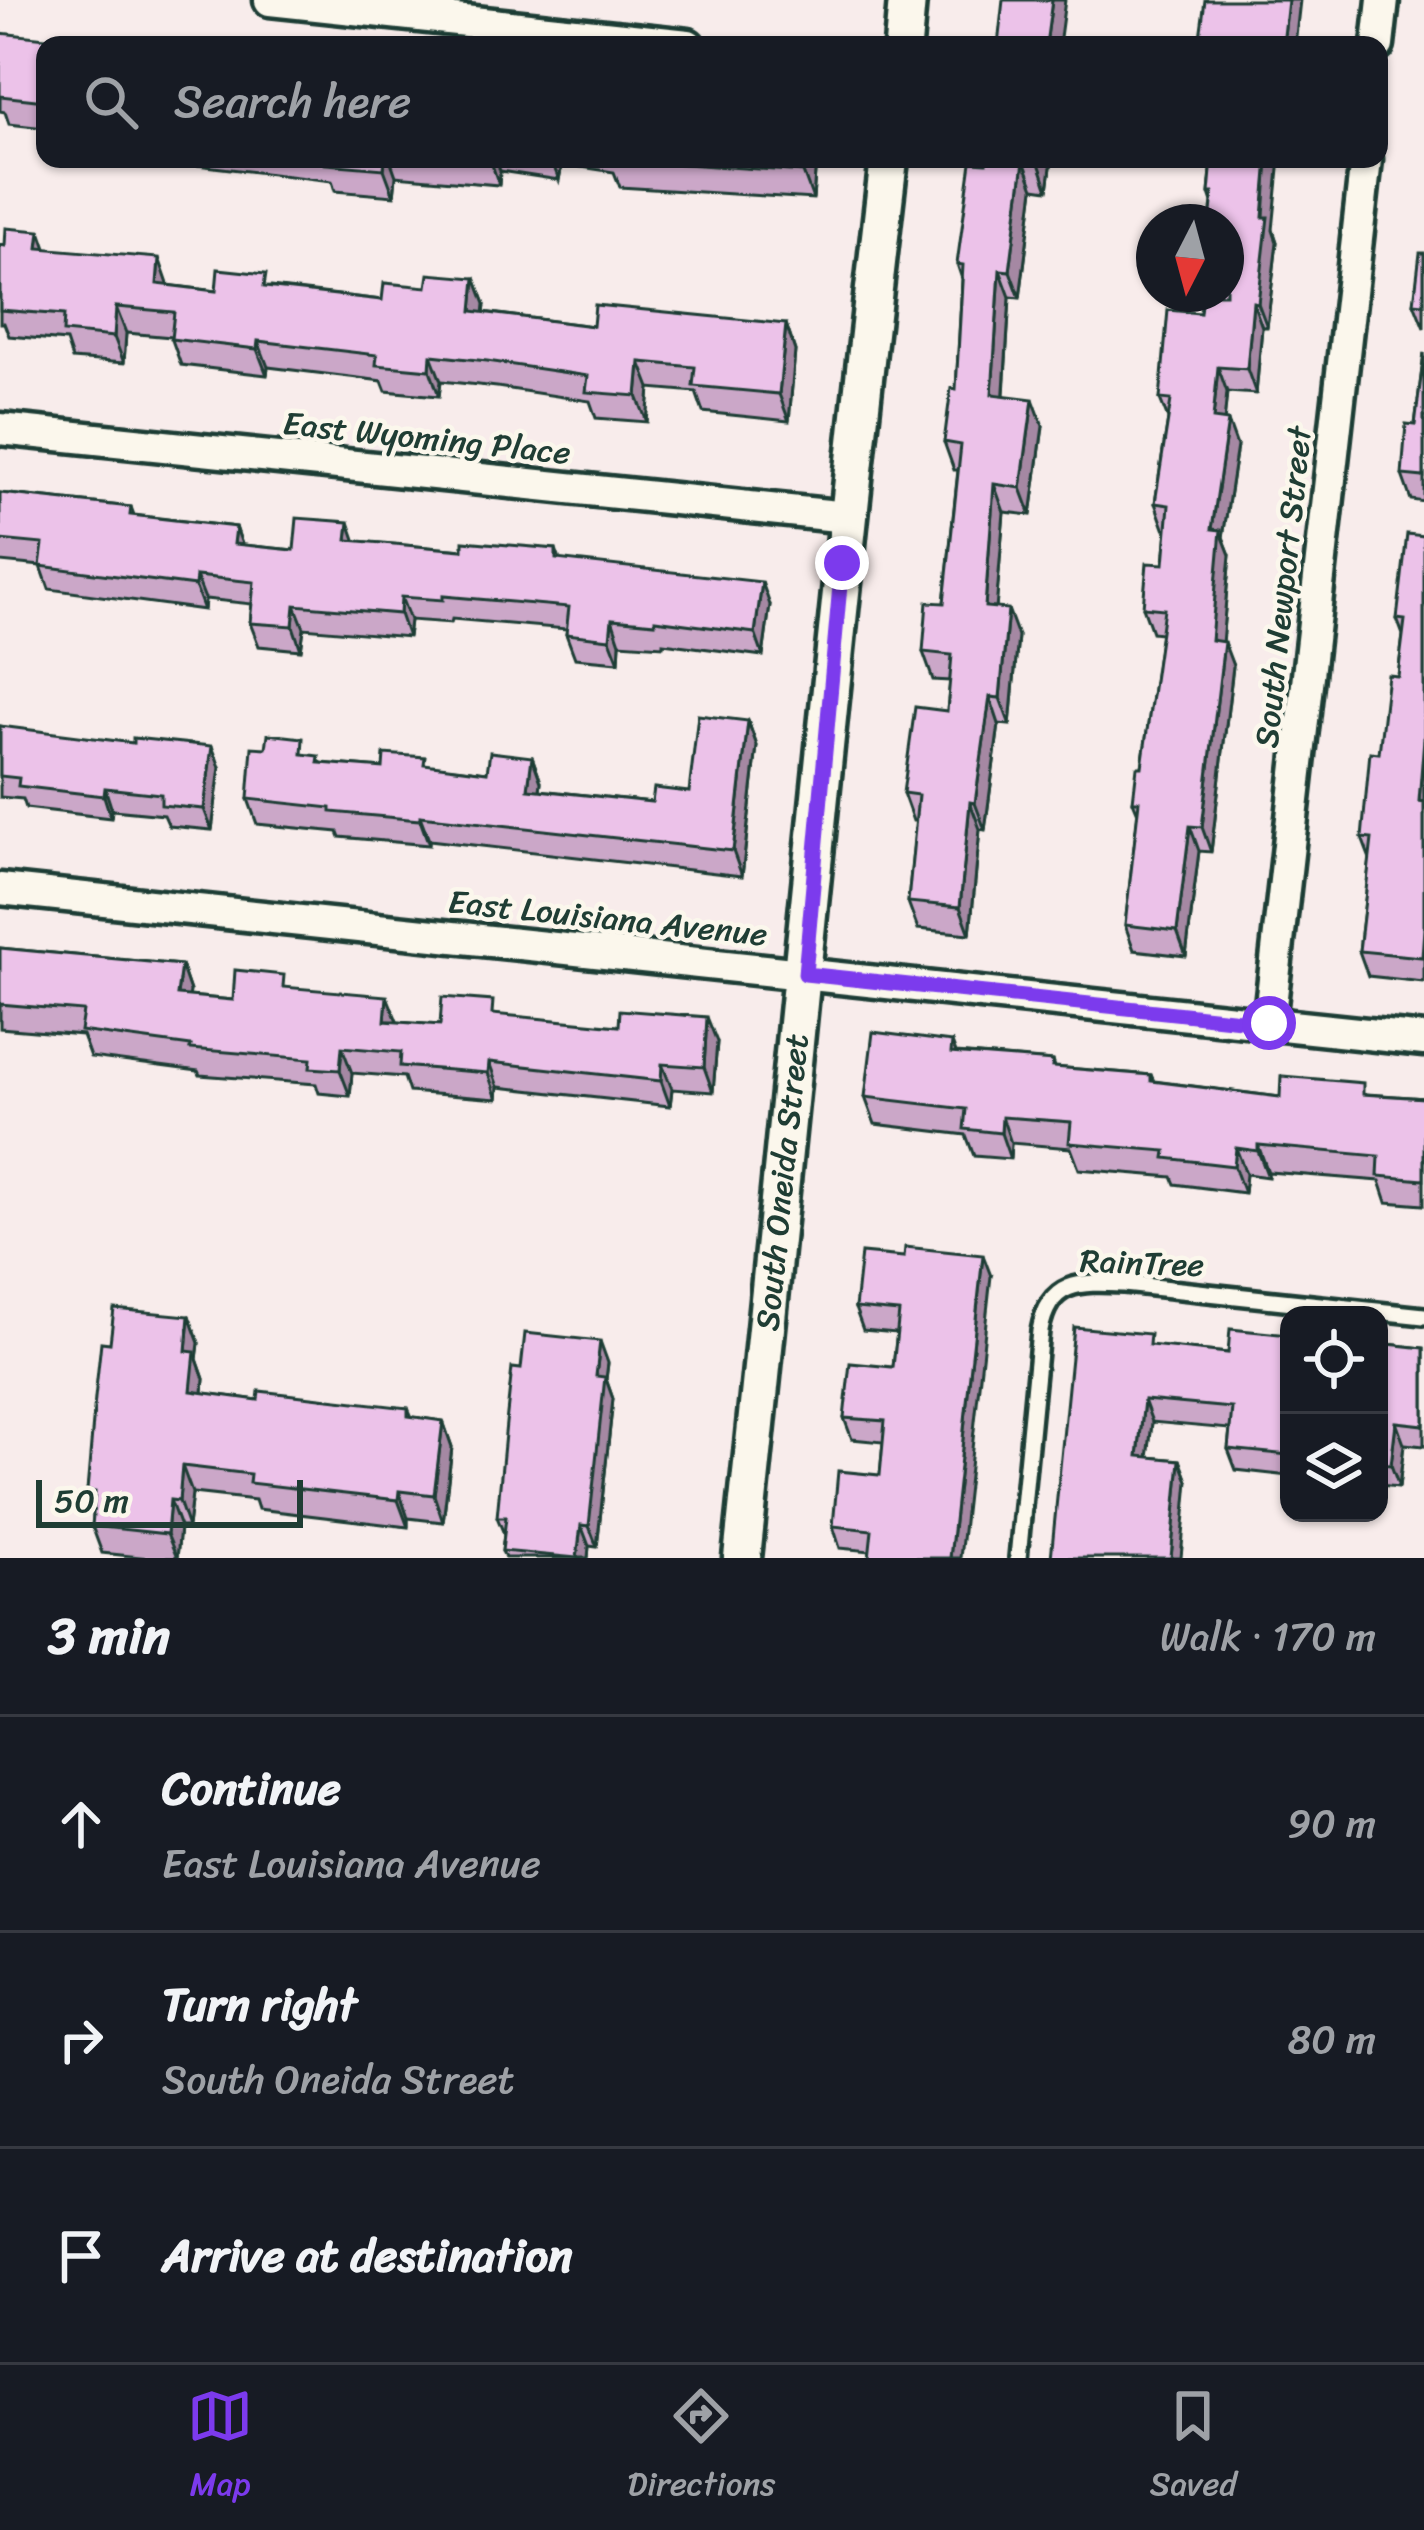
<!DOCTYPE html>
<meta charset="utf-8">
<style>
:root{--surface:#171b24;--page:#20242c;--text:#f1f3f6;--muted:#9ea1a6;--line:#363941;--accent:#7c3aed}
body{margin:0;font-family:Sriracha,sans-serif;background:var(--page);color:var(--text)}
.controls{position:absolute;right:36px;bottom:36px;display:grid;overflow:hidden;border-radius:24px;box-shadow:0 3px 9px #0004}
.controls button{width:108px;height:108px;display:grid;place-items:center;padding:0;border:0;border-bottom:3px solid var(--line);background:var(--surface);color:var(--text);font:60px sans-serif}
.compass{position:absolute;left:1136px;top:204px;width:108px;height:108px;border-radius:50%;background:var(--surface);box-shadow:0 3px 9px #0004;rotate:186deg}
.scale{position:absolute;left:36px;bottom:30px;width:267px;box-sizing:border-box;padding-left:12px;border:6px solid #1f3d34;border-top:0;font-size:33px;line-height:42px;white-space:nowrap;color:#1f3d34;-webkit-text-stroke:9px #fbf7ec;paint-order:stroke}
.stop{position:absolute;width:36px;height:36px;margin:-27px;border:9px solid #7c3aed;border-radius:50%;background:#fff}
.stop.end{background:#7c3aed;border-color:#fff;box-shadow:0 3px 12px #0008}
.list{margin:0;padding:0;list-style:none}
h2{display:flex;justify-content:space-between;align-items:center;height:156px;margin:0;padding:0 48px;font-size:51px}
h2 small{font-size:39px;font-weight:400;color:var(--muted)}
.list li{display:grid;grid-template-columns:78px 1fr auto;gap:36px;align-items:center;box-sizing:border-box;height:216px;padding:0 48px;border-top:3px solid var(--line)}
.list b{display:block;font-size:45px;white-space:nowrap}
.list p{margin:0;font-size:39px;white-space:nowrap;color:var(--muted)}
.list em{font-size:39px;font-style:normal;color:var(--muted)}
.icon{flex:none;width:66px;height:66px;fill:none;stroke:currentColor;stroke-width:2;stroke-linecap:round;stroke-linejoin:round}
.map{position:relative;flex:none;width:1424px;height:1558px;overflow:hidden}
.search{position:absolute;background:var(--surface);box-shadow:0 3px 9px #0004;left:36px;right:36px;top:36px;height:132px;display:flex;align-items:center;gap:30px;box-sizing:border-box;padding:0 42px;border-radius:24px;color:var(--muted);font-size:45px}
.sheet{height:804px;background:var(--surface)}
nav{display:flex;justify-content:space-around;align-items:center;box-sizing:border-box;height:168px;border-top:3px solid var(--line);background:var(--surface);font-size:33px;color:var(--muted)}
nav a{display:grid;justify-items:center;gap:6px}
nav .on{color:var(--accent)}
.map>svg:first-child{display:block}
</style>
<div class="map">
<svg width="1424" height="1558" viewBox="0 0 1424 1558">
<rect width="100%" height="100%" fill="#f8eceb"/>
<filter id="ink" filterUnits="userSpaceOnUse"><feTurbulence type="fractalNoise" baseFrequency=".00833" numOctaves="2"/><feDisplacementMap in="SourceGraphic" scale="24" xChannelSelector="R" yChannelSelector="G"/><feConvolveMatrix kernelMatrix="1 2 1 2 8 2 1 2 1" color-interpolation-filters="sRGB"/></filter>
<g filter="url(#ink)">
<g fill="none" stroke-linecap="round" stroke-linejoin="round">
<g stroke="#1f3d34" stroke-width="24">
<path id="service" d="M1018 1558 1040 1331C1049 1280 1080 1282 1124 1284L1424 1316"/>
</g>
<g stroke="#1f3d34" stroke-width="39">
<g id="minor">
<polyline points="270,0 688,45"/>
<polyline points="1378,45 1383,0"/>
<polyline points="0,429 847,517"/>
<polyline points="0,889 1424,1040"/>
<polyline points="1269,1023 1366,159"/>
</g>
</g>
<g stroke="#1f3d34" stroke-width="45">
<g id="tertiary">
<polyline points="903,45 907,0"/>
<path id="s1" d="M742 1558C792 1092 834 625 889 159"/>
</g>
</g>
<use href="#service" stroke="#fbf7ec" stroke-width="15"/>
<use href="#minor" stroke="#fbf7ec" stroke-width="30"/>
<use href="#tertiary" stroke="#fbf7ec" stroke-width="36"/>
</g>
<g fill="#cba7c8" stroke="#1f3d34" stroke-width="3">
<polygon points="0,33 45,45 45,128 9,124 5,112 0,111"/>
<polygon points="92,159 816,159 813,199 620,187 614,172 562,164 559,180 500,171 499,185 396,176 394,196 335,191 332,181 162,161 162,165"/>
<polygon points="986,159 1052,159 1048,190 1034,188 1020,298 1010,297 1004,395 1043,426 1031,515 1004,512 996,608 1018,636 1010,725 999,724 985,830 980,829 970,934 918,929 908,902 916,821 913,821 903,793 947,711 950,681 933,680 923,652 944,603 958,470 954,470 944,442 956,389 962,279 957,264"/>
<polygon points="1212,159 1273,230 1277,242 1267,327 1262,327 1256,394 1227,392 1224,420 1237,446 1223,537 1230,555 1222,641 1233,666 1211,852 1199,851 1186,956 1134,950 1125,925 1138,813 1133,801 1142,767 1161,633 1152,632 1143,607 1164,564 1167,529 1164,528 1155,503 1168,419 1160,399 1200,313 1212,202 1209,193"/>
<polygon points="0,245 46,249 168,285 216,291 271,287 382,300 427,287 475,278 485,304 484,312 593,326 786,324 795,351 789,421 703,412 696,392 650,388 647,422 596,418 590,401 497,387 441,381 439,396 386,391 382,381 268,367 267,375 181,365 171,337 126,333 124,363 72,359 66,341 9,336 4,323 0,323"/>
<polygon points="1424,253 1424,328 1414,303"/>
<polygon points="1424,353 1424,502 1411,500 1402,475 1415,425"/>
<polygon points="0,493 131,507 134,515 236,527 242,545 294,550 356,541 463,550 556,549 560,560 770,605 763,656 663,643 663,646 620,643 619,662 575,658 566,634 567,629 452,619 451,623 410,620 408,637 304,628 301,650 259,646 250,623 252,604 205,599 204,610 49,589 41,566 0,562"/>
<polygon points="1424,536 1424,982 1368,976 1359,951 1370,859 1362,838 1379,753 1398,676 1403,635 1397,619"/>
<polygon points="748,721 757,746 742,876 429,840 429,845 340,837 338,832 257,824 248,799 310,755 322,763 383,768 427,765 487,772 532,757 541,782 540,790 652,802 689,792"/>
<polygon points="0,726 220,767 212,830 169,826 164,815 112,810 111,818 26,808 23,799 0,797"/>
<polygon points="0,948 181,965 190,991 189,996 233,1000 289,988 397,1022 440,1025 498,1015 717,1042 713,1092 672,1089 670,1106 498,1087 497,1099 409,1092 404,1077 352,1073 350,1096 319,1093 316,1084 200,1075 198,1071 90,1057 82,1035 0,1028"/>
<polygon points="952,1042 956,1053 1053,1061 1055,1067 1151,1075 1154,1081 1280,1097 1367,1094 1424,1098 1424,1205 1387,1202 1380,1181 1268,1172 1268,1177 1246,1174 1244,1193 1175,1184 1172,1177 1079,1169 1071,1148 1011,1143 1010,1159 974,1156 966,1135 875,1124 865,1097"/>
<polygon points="991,1276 870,1551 840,1548 833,1526 880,1475 883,1442 852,1439 844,1418 893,1367 897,1333 863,1330 855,1308"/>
<polygon points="189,1316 199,1343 197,1359 204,1379 203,1393 258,1400 408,1408 412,1417 443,1421 452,1447 443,1522 408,1518 408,1527 258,1509 255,1500 192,1493 188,1527 180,1527 177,1558 150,1558 102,1553 92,1526 94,1509 87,1491 110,1343"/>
<polygon points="1289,1335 1289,1476 1236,1470 1228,1449 1230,1429 1152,1422 1148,1457 1180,1460 1188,1481 1051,1558 1154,1346 1228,1353"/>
<polygon points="1379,1343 1424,1348 1424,1446 1404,1444 1399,1487 1379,1485"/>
<polygon points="608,1363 606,1379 613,1399 597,1547 589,1546 588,1558 505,1558 502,1551 504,1534 497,1517"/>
</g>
<g fill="#a588a3" stroke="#1f3d34" stroke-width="3">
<polygon points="1052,0 1065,0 1059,45 1046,45"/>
<polygon points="1288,0 1300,0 1295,45 1283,45"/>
<polygon points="385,159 390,159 396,176 394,196 384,169"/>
<polygon points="490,159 496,159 500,171 499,185"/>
<polygon points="551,159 560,159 562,164 559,180"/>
<polygon points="804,159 816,159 813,199 803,172"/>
<polygon points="1039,159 1052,159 1048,190 1039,163"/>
<polygon points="1268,159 1280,159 1273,230 1277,242 1267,327 1258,303"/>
<polygon points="1024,161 1034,188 1020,298 1010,271"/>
<polygon points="40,231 49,257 38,248"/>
<polygon points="159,258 168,284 166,310 157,284"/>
<polygon points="1000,270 1010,297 1002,421 992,394"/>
<polygon points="475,278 485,304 482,337 472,311"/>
<polygon points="1253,302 1262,327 1256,394 1247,369"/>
<polygon points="116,307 126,333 124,363 114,337"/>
<polygon points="786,324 795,351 789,421 779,394"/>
<polygon points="258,341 268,367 267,375 257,349"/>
<polygon points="431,355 441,381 439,396 430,370"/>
<polygon points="640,362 650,388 647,422 637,396"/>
<polygon points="1218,367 1227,392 1222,443 1213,419"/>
<polygon points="1033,399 1043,426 1031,515 1021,488"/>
<polygon points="1228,421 1237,446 1223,537 1230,555 1220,665 1211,640 1212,529"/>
<polygon points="994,484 1004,512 994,634 985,607"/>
<polygon points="349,522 357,545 347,540"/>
<polygon points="236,527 244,550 234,544"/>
<polygon points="196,576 205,599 204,610 195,586"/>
<polygon points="762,582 770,605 763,656 755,633"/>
<polygon points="401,597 410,620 408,637 400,614"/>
<polygon points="295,605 304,628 301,650 293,626"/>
<polygon points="1008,609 1018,636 1010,725 1000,698"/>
<polygon points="612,619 620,643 619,662 610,639"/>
<polygon points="1224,642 1233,666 1211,852 1202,827"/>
<polygon points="990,697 999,724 985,830 975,803"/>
<polygon points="748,721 757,746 742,876 733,851"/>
<polygon points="1424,738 1424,816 1419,801"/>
<polygon points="212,746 220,767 212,830 204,809"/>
<polygon points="532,757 541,782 537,813 528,789"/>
<polygon points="105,788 112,810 111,818 104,796"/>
<polygon points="970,802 980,829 970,934 960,907"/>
<polygon points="420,816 429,840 429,845 420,820"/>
<polygon points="1190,826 1199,851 1186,956 1177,931"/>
<polygon points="181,965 190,991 186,1020 177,995"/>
<polygon points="387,996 397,1021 385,1021"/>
<polygon points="707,1017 717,1042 713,1092 704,1067"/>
<polygon points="342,1047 352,1073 350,1096 340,1070"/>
<polygon points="489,1062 498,1087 497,1099 488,1073"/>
<polygon points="662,1064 672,1089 670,1106 661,1081"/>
<polygon points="1002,1117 1011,1143 1010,1159 1001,1133"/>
<polygon points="1258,1145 1268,1172 1268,1177 1258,1151"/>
<polygon points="1236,1148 1246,1174 1244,1193 1234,1166"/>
<polygon points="983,1255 991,1276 960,1558 950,1558"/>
<polygon points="189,1316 199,1343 197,1359 204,1379 201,1418 191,1391 186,1351"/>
<polygon points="600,1341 608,1363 606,1379 613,1399 597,1547 589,1526 596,1376"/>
<polygon points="1144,1400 1152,1422 1146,1477 1138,1456"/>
<polygon points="443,1421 452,1447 443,1522 434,1495"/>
<polygon points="1396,1422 1404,1444 1399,1487 1391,1465"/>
<polygon points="1180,1460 1188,1481 1181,1558 1171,1558"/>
<polygon points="182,1466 192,1493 188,1527 179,1501"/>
<polygon points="399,1491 408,1518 408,1527 398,1500"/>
<polygon points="170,1500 180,1527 177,1558 167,1534"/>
<polygon points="581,1525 589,1546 588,1558 577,1558"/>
</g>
<g fill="#ecc2e9" stroke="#1f3d34" stroke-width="3">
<polygon points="1003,0 1052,0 1046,45 998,45"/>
<polygon points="1205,0 1288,0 1283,45 1199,45"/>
<polygon points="0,33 74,41 73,45 78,45 45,45 45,101 0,96"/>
<polygon points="326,159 385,159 384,169 325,164"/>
<polygon points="610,159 804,159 803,172"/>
<polygon points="986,159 1039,159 1039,163 1024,161 1010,271 1000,270 992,394 1033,399 1021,488 994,484 985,607 1008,609 1000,698 990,697 975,803 970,802 960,907 908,902 918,795 903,793 915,707 947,711 952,655 923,652 927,602 944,603 961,445 944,442 951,388 956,389 963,265 957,264 971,162 986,163"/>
<polygon points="1212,159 1268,159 1263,217 1268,217 1258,303 1253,302 1247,369 1218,367 1213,419 1228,421 1212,529 1221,530 1211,640 1224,642 1202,827 1190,826 1177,931 1125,925 1139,801 1133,801 1137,767 1142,767 1164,609 1143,607 1147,563 1164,564 1169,505 1155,503 1171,400 1160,399 1168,310 1200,313 1202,294 1226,294 1226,222 1210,222 1213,193 1209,193"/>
<polygon points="6,228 40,231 38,248 159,258 157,284 216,291 218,269 266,274 264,287 382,300 384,283 427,287 429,274 475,278 472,311 593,326 595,305 786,324 779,394 693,386 695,367 640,362 637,396 586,392 588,376 487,361 431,355 430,370 376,365 377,355 258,341 257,349 171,339 174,312 116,307 114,337 63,332 64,315 0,310 0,245 5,246"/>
<polygon points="1420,253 1424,253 1424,304 1414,303"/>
<polygon points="1424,353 1424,477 1402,475 1406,424 1415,425"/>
<polygon points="0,493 131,507 130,515 236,527 234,544 294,550 297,518 349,522 347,540 463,550 463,541 556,549 556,559 762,582 755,633 655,620 655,623 612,619 610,639 566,634 569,607 443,596 443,600 401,597 400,614 295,605 293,626 250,623 254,582 196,576 195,586 40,566 43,544 0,540"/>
<polygon points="1407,534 1424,536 1424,738 1419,801 1424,802 1424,928 1422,957 1359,951 1372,839 1362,838 1370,752 1379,753 1388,675 1398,676 1405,620 1397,619"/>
<polygon points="698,715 748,721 733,851 420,816 420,820 331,812 331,808 248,799 252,747 266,748 268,734 303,738 302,754 319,756 318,763 383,768 384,754 425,757 424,764 487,772 490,752 532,757 528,789 652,802 654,788 689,792"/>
<polygon points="0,726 133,743 133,738 212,746 204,809 161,805 161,794 105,788 104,796 18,786 19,778 0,776"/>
<polygon points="0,948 181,965 177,995 233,1000 235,970 284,975 283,987 387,996 385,1021 440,1025 442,997 493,1001 492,1014 619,1026 620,1010 707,1017 704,1067 662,1064 661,1081 489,1062 488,1073 400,1066 401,1052 342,1047 340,1070 310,1068 311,1059 190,1049 191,1046 80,1031 83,1011 0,1004"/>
<polygon points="873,1032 952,1042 951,1053 1053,1061 1052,1067 1151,1075 1151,1081 1280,1097 1281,1076 1363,1083 1363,1094 1424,1098 1424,1180 1378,1176 1379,1156 1258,1145 1258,1151 1236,1148 1234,1166 1165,1158 1166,1151 1069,1143 1071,1122 1002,1117 1001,1133 964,1129 966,1109 865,1097"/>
<polygon points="905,1247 983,1255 950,1558 869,1558 872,1530 833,1526 838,1471 880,1475 885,1421 844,1418 850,1363 893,1367 899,1312 855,1308 861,1253 904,1257"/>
<polygon points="114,1309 189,1316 186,1351 195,1352 191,1391 258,1400 259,1391 408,1408 408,1416 443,1421 434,1495 399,1491 398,1500 249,1483 250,1474 182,1466 179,1501 170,1500 167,1534 92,1526 95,1492 87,1491 95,1398 101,1342 110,1343"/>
<polygon points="1074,1327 1150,1334 1149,1345 1228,1353 1230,1329 1289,1335 1289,1455 1228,1449 1232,1408 1144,1400 1138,1456 1180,1460 1171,1558 1051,1558"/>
<polygon points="525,1333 600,1341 596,1376 605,1377 589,1526 581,1525 577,1558 502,1551 506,1517 497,1517 506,1423 512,1368 521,1369"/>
<polygon points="1379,1343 1424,1348 1424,1425 1396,1422 1391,1465 1379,1464"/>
</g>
</g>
<g fill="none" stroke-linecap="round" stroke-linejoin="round" filter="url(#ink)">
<polyline stroke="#7c3aed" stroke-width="15" points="842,563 805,974 1269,1023"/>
</g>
<g text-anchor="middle" stroke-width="9" stroke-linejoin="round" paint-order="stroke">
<g font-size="33" fill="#1f3d34" stroke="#fbf7ec">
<text transform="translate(427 437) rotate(6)" y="12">East Wyoming Place</text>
<text transform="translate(1282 587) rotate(-84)" y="12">South Newport Street</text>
<text transform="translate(608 917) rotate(6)" y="12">East Louisiana Avenue</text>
<text dy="12" stroke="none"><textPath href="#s1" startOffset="378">South Oneida Street</textPath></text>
<text transform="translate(1142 1262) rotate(2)" y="12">RainTree</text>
</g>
</g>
</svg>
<div class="controls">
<button><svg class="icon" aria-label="locate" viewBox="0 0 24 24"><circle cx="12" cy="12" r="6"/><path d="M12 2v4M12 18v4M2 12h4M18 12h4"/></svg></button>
<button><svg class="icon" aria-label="layers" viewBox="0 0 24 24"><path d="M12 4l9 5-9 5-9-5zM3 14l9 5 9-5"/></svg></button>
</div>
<svg class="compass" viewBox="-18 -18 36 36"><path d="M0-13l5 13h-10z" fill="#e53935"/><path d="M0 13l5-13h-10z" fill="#9ea1a6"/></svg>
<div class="scale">50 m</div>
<div class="stop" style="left:1269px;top:1023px"></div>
<div class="stop end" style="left:842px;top:563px"></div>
<div class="search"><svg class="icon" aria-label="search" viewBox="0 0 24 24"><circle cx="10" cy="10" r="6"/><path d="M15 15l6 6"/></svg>Search here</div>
</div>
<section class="sheet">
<h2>3 min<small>Walk · 170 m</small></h2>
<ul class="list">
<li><svg class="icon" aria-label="ahead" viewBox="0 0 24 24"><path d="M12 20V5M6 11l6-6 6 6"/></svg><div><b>Continue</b><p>East Louisiana Avenue</p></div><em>90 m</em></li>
<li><svg class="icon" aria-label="right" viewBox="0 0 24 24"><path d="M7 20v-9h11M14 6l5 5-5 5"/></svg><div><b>Turn right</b><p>South Oneida Street</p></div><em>80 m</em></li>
<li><svg class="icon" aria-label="arrive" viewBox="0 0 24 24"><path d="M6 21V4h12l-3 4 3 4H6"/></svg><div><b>Arrive at destination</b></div></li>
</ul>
</section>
<nav>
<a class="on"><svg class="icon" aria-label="map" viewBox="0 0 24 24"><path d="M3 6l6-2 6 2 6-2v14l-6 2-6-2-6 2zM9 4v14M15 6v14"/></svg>Map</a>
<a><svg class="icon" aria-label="directions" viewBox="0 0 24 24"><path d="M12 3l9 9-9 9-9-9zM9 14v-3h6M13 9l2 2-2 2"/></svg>Directions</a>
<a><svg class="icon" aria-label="saved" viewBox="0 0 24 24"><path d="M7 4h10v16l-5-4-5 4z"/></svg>Saved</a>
</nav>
